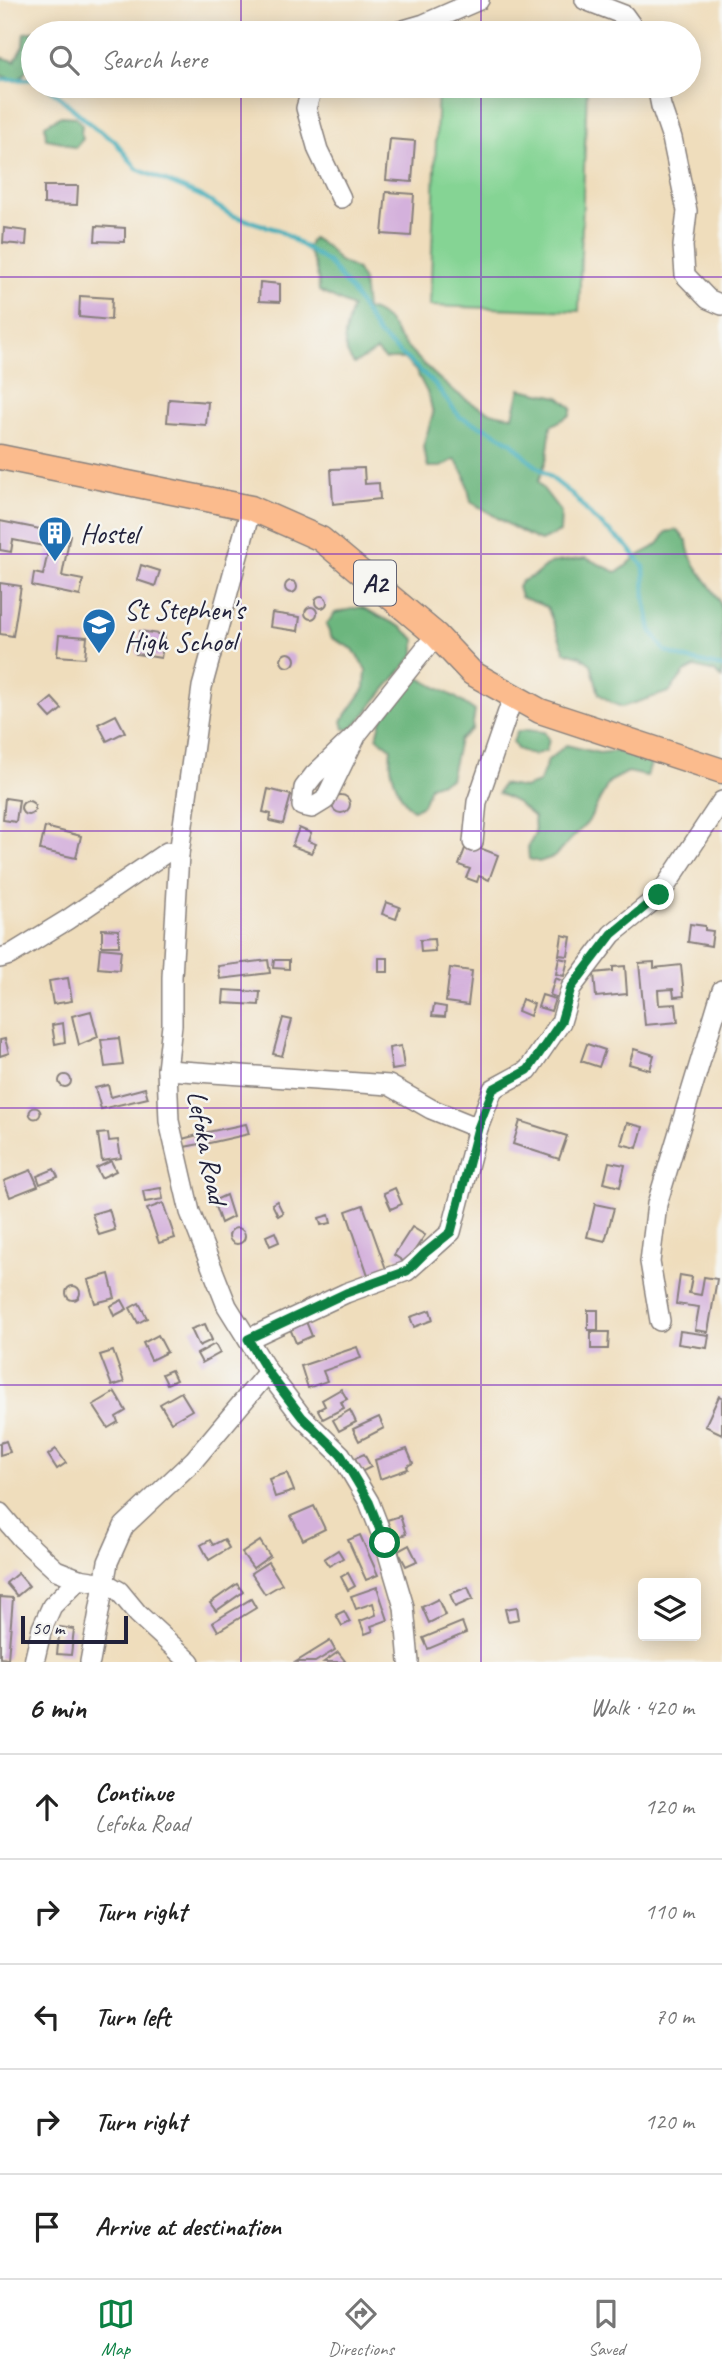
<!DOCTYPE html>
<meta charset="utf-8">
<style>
:root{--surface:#fff;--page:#f2f2f2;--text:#222;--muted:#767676;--line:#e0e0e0;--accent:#0b8043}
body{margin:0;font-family:Caveat,sans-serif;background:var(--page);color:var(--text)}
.controls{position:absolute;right:21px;bottom:21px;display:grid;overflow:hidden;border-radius:7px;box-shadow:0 4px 18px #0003}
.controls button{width:63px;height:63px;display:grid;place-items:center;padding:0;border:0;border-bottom:2px solid var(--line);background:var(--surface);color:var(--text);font:35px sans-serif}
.scale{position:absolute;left:21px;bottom:18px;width:107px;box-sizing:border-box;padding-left:7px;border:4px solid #22223b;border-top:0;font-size:19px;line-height:24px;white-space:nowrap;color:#22223b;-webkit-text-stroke:5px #f6f6f2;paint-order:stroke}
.stop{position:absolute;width:21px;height:21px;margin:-16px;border:5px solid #0b8043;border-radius:50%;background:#fff}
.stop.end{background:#0b8043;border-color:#fff;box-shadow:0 2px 7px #0008}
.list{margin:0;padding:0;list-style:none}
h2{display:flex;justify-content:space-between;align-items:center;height:91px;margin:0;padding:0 28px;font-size:30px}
h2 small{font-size:23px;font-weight:400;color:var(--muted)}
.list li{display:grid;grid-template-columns:46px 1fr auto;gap:21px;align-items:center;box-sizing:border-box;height:105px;padding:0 28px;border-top:2px solid var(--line)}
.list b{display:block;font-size:26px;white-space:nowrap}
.list p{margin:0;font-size:23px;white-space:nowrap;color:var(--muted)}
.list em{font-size:23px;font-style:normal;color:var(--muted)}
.icon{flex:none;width:38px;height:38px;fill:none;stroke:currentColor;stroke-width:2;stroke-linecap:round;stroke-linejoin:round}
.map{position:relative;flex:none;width:722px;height:1662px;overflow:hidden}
.search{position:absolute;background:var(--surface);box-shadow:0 4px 18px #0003;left:21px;right:21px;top:21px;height:77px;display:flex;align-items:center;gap:18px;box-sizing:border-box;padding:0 24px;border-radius:38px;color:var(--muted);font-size:26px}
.sheet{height:616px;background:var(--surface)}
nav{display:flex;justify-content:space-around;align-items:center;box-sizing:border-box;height:98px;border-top:2px solid var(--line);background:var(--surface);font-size:19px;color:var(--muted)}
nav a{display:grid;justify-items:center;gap:4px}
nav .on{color:var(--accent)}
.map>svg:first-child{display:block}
</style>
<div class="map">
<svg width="722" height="1662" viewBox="0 0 722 1662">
<rect width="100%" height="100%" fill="#f6f6f2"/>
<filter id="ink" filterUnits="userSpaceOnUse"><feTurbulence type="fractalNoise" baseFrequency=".0143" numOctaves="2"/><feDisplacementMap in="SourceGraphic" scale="14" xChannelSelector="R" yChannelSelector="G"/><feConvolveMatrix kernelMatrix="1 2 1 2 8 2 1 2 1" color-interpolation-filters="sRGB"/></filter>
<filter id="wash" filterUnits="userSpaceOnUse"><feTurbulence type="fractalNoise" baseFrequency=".00686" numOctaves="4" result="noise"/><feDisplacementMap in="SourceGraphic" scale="28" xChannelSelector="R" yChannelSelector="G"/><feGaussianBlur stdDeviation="1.57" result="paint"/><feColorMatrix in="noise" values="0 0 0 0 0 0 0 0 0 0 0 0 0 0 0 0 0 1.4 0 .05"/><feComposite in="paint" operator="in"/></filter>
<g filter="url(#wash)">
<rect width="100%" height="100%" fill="#efddbc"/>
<polygon fill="#85d494" stroke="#547b68" stroke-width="2" points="438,86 587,86 579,311 430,306"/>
<g fill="#6cb67e" stroke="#476c5c" stroke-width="2">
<path d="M37 31 39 33H33C33 52 33 68 17 81L0 75V57L15 61 23 46 24 33Z"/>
<polygon points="61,116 76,117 82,125 81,133 83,139 75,148 62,142 46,139 45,125"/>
<path d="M313 238 327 247 339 261 356 269 363 281 366 309C380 311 393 324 398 337 425 367 471 416 513 416L520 389 559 397 572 408 570 415 551 426 547 458 538 482 561 512 560 532 541 541C515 531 495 515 471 502L465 475 455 459 441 467H428L423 447 433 414 429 396 416 371 404 359H385L377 351 354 364C338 344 346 330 352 307L319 291C319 275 315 261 306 248Z"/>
<path d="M677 530 687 541C688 567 716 585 722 610 722 624 722 661 722 678L715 672 695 667 685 672 669 692 622 707 612 703 599 694 591 664 580 656 565 652 547 607 521 597 518 587 522 581 534 576 550 563 586 558 616 572C625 569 627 564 635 558 649 547 656 552 666 532Z"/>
<polygon points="361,607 401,627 415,639 415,654 352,729 344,729 342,721 365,688 366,670 353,649 332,638 326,625 335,613"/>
<path d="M417 677 455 697 475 711 472 729 459 740 450 779 430 786 423 805 413 810C397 797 388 768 391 748L377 737 382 718 396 703 407 685Z"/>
<polygon points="526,730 544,732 549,740 546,751 533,755 517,749 513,742 517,732"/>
<polygon points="566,745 599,753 617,751 651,764 647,776 628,772 609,782 588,822 554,857 539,862 529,859 528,847 535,834 534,817 516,802 498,793 502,784 524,788 539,783 548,760"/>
</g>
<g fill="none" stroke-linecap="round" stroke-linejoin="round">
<g stroke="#3cacb8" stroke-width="4.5">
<polyline points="0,80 33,79"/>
<polyline points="45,86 53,91 95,128 114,140 137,169 201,196 231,215 278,230 328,262 353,293 378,334 433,382 460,417 492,431 512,443 530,461 573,495 592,517 628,547 644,567 645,599 651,630 665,651 686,659 722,667"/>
</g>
</g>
<g id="blocks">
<g fill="#d4b1dc">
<polygon points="390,139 415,141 412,182 386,180"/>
<polygon points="44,186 78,186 77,205 44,204"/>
<polygon points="386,192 414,194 411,236 382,234"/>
<polygon points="96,226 125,228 125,242 95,241"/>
<polygon points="4,228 27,231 26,245 3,243"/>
<polygon points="260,282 280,284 280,302 259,301"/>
<polygon points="80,296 112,298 111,320 79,317"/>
<polygon points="169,399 208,402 206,425 167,422"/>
<polygon points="364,468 365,484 379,483 380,499 333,504 331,469"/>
<polygon points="0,521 70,535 62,576 83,580 80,596 32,586 34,573 43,575 49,547 13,540 11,552 0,550"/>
<polygon points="141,565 160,571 155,586 137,580"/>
<circle cx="291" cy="587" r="6"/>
<polygon points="0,583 21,586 13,636 0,634"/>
<circle cx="321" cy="602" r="6"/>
<circle cx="311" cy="613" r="6"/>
<polygon points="272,613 300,617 298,631 270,627"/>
<polygon points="140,631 165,635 161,658 136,654"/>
<polygon points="59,635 87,637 85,658 57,656"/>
<circle cx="288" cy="660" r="7"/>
<polygon points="52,698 62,709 51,718 41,707"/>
<polygon points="116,715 125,732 107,741 98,724"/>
<polygon points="268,789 291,795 283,824 270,821 271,814 263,812"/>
<circle cx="341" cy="804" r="9"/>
<polygon points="5,798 19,800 16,822 3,820"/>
<circle cx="28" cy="808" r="7"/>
<polygon points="45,827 81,836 76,858 40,850"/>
<polygon points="299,828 311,833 308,841 316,844 311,853 292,846"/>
<polygon points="467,843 498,855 489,880 479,876 477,882 466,878 470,869 459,865"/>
<polygon points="386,902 400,907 396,919 382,914"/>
<polygon points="690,924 705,926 705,930 713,931 711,946 688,942"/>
<polygon points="102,929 119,930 119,946 102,946"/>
<polygon points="562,935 571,937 568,956 559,955"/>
<polygon points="434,939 435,951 421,952 420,940"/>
<polygon points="100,948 121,950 119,970 98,968"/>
<rect x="379" y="958" width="9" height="14"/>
<polygon points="559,958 568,960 564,976 556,974"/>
<polygon points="268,960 270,973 220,979 218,966"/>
<polygon points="274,960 289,960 289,969 273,968"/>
<polygon points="654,962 654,968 681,965 684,996 674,997 673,989 658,990 659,1005 676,1004 678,1022 645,1025 639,963"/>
<polygon points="625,966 627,994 596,997 594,973 613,971 613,967"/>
<polygon points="450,968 472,971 468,1005 446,1002"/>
<polygon points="68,978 72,1001 53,1004 49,981"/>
<polygon points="555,978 563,981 558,998 550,995"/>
<polygon points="224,990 260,992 259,1005 223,1003"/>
<polygon points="542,995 555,999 551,1011 538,1007"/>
<polygon points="522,999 534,1004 530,1016 518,1011"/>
<polygon points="434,1005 446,1007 445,1017 432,1016"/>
<polygon points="91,1011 98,1037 79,1045 72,1016"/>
<polygon points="283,1018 292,1020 282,1056 273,1054"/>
<polygon points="63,1023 65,1042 55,1044 52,1025"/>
<polygon points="119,1038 123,1065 105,1067 101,1040"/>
<polygon points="5,1039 9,1053 0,1056 0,1040"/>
<polygon points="587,1044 605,1050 599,1067 581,1061"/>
<polygon points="401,1046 404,1068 392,1070 389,1048"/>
<polygon points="634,1049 654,1055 650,1070 629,1064"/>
<circle cx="65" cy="1081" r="6"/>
<polygon points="108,1085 111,1097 145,1088 148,1098 101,1109 95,1088"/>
<circle cx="35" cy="1113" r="5.5"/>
<polygon points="520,1121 567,1136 559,1159 513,1144"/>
<polygon points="627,1123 643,1127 637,1148 621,1144"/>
<polygon points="246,1124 249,1134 205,1144 203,1133"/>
<polygon points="108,1133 109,1141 118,1140 121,1158 102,1161 98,1134"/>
<polygon points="198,1135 200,1144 184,1147 182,1139"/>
<polygon points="111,1161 116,1171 101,1178 96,1168"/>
<polygon points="609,1162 625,1165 620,1187 604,1183"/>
<polygon points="54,1169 58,1177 40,1184 37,1176"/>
<polygon points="31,1170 38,1186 10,1197 4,1181"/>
<polygon points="161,1188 163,1199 145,1202 143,1191"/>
<polygon points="395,1188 402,1204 391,1209 384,1193"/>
<polygon points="226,1195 233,1217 221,1223 213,1201"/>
<polygon points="277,1201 283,1213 278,1216 272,1204"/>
<polygon points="163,1203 175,1238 159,1243 147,1209"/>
<polygon points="595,1204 614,1208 605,1241 587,1237"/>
<polygon points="363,1205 386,1269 368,1275 346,1211"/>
<polygon points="109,1209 115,1230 99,1235 92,1214"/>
<polygon points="329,1215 331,1223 321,1225 319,1218"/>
<polygon points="412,1227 425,1235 406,1263 394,1255"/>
<circle cx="237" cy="1236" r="8"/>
<polygon points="275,1232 279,1242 270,1246 266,1236"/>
<polygon points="109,1274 115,1298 95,1303 88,1280"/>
<polygon points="680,1275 692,1277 689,1293 701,1295 704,1277 717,1279 708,1332 695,1330 699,1307 676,1304"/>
<circle cx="73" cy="1293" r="7"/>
<polygon points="122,1300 127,1309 114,1316 110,1306"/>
<polygon points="139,1303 147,1318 138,1323 130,1308"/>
<polygon points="430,1310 433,1320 414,1327 410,1317"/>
<rect x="588" y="1310" width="10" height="20"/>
<polygon points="305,1319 312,1336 296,1343 289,1326"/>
<polygon points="205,1324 212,1340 199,1346 191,1329"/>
<polygon points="680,1331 709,1335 707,1348 678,1344"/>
<polygon points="591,1332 609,1332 608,1349 591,1349"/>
<polygon points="158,1335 167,1352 151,1360 143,1343"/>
<polygon points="215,1344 220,1353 202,1363 197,1354"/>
<polygon points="357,1347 361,1358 323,1371 327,1381 308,1388 301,1366"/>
<polygon points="113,1351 124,1382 112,1386 100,1355"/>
<polygon points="171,1370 176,1380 167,1384 162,1374"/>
<polygon points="341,1389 347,1399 341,1402 344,1408 323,1419 318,1410 325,1406 322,1400"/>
<polygon points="115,1392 126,1411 116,1417 118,1422 108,1428 93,1405"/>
<polygon points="181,1392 192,1410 171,1422 160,1404"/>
<polygon points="719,1396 722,1397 722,1434 705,1426"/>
<polygon points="350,1410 356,1422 339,1431 333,1420"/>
<polygon points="379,1417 384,1428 359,1441 353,1429"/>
<polygon points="6,1441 10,1452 0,1455 0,1443"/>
<polygon points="56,1449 66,1463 57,1469 48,1455"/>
<polygon points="407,1449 413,1463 407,1466 408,1469 380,1479 375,1460"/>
<polygon points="364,1454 371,1467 361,1472 355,1458"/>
<polygon points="287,1473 294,1491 275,1497 269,1479"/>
<polygon points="314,1506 325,1529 303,1540 291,1516"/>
<polygon points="400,1516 406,1534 394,1538 387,1520"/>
<polygon points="360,1535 378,1575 366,1580 348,1540"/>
<polygon points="224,1539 229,1548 209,1560 201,1545 210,1540 213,1545"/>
<polygon points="260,1541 270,1556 253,1568 242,1553"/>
<polygon points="409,1545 417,1561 406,1566 398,1551"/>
<polygon points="338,1550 343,1558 329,1566 324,1559"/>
<polygon points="268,1562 282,1584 265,1594 251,1573"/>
<polygon points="18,1573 29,1586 17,1596 6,1583"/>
<polygon points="348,1573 355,1586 348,1590 341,1577"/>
<polygon points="237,1584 243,1592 216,1611 210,1603"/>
<polygon points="377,1587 388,1620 371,1626 373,1631 365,1634 360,1621 376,1615 373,1603 356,1609 351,1596"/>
<polygon points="468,1587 473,1599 455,1607 450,1594"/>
<polygon points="0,1597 13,1598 8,1659 0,1658"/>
<polygon points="251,1599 256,1608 218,1631 213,1622"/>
<polygon points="438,1599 445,1615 429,1623 422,1607"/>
<polygon points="517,1607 519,1619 508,1621 505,1609"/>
<polygon points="344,1611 350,1622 342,1626 336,1615"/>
<polygon points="462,1622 466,1633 428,1649 423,1638"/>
<polygon points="60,1627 74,1629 71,1655 57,1654"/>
<polygon points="330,1641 335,1650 315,1662 296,1662"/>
<polygon points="338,1652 345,1661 343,1662 324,1662"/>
</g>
</g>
</g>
<g filter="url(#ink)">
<use href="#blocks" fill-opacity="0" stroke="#88807c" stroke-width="2"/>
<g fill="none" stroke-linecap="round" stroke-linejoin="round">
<g stroke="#88807c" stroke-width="22">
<g id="minor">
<polyline points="585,0 624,15 637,33"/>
<polyline points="393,33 424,24 479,0"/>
<polyline points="313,86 306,108 318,150 341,198"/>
<polyline points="657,86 661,106 672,138 687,211 683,246 685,275 708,299 722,305"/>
<polyline points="251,508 202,687 179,854 172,977 172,1025 167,1070 169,1121 190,1212 227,1306 268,1372 302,1417 341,1455 369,1502 385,1543 404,1607 409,1662"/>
<polyline points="357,734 325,800 312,808 302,806 304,788 314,775 357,734 436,635"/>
<polyline points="473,842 477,802 513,697"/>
<polyline points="0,958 10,955 67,920 167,852 179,854"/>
<polyline points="167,1070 389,1085 431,1109 478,1128"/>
<polyline points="660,1321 650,1262 657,1204 722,990"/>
<polyline points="248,1339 346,1293 407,1271 451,1232 478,1128 493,1089 528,1070 561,1022 571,988 612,934 659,896 722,801"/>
<polyline points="0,1513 21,1538 56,1570 79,1579 105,1583 119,1591 138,1614 190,1662"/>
<polyline points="34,1662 42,1628 52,1606 79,1579"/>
<polyline points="90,1662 108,1562 124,1526 194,1460 268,1372"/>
</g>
</g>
<g stroke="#88807c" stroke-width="27">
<polyline id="major" points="0,457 251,508 321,539 436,635 472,673 540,711 722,771"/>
</g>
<use href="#minor" stroke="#fff" stroke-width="19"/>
<use href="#major" stroke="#fbbb8d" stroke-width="24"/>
</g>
</g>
<g fill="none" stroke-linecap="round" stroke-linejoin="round" filter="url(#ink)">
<polyline stroke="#0b8043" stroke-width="9" points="385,1543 369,1502 341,1455 302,1417 268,1372 248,1339 346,1293 407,1271 425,1253 451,1232 478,1128 493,1089 528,1070 561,1022 571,988 612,934 659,895"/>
</g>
<path fill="none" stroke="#7b2cbf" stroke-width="2" stroke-opacity="0.55" d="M241 0V33M481 0V33M241 86V1662M481 86V1662M0 277H722M0 554H722M0 831H722M0 1108H722M0 1385H722"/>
<defs>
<g id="building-pin" transform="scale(1.75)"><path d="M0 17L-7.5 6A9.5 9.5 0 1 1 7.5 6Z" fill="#1f6fb2" stroke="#f6f6f2"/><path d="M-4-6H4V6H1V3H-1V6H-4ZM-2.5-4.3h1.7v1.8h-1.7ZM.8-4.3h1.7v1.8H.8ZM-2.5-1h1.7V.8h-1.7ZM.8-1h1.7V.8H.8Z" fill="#fff"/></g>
<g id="school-pin" transform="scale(1.75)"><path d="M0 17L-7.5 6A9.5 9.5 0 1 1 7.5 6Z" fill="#1f6fb2" stroke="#f6f6f2"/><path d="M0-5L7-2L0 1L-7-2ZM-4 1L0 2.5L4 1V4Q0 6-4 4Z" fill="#fff"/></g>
</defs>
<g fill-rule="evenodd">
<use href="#building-pin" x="55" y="533"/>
<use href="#school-pin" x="99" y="625"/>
</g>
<g text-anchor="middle" stroke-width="5" stroke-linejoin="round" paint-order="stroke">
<rect fill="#f6f6f2" stroke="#626272" stroke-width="2" x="354" y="560.5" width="42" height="45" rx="5"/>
<g font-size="26" font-weight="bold" fill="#22223b">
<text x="375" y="592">A2</text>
</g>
<g font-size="28" fill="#22223b" stroke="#f6f6f2" text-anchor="start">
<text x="80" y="543">Hostel</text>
<text x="124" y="619">St Stephen's<tspan x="124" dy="32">High School</tspan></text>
</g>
<g font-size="28" fill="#22223b" stroke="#f6f6f2">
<text transform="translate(208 1147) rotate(79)" y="10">Lefoka Road</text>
</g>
</g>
</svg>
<div class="controls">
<button><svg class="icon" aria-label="layers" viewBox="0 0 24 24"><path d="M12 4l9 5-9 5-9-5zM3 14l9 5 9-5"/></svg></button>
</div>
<div class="scale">50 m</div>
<div class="stop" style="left:385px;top:1543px"></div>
<div class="stop end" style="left:659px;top:895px"></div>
<div class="search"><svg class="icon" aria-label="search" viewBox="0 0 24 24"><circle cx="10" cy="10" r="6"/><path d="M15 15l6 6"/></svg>Search here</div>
</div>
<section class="sheet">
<h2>6 min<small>Walk · 420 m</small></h2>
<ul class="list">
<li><svg class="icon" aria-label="ahead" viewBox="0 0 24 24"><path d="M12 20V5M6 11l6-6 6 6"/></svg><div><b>Continue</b><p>Lefoka Road</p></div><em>120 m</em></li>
<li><svg class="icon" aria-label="right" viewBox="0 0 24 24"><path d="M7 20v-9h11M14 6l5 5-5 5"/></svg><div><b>Turn right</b></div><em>110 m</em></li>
<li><svg class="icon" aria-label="left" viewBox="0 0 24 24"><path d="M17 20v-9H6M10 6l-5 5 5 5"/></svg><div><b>Turn left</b></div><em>70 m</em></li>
<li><svg class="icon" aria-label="right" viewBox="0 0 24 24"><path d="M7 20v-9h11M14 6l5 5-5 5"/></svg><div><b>Turn right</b></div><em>120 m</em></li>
<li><svg class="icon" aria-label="arrive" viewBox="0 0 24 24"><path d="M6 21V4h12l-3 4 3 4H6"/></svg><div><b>Arrive at destination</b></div></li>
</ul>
</section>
<nav>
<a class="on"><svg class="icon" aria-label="map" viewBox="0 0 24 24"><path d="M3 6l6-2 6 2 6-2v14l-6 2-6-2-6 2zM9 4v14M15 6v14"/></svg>Map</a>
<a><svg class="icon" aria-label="directions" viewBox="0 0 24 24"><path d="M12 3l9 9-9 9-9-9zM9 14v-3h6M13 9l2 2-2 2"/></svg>Directions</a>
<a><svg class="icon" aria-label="saved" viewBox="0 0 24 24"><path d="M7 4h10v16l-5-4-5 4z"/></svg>Saved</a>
</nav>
